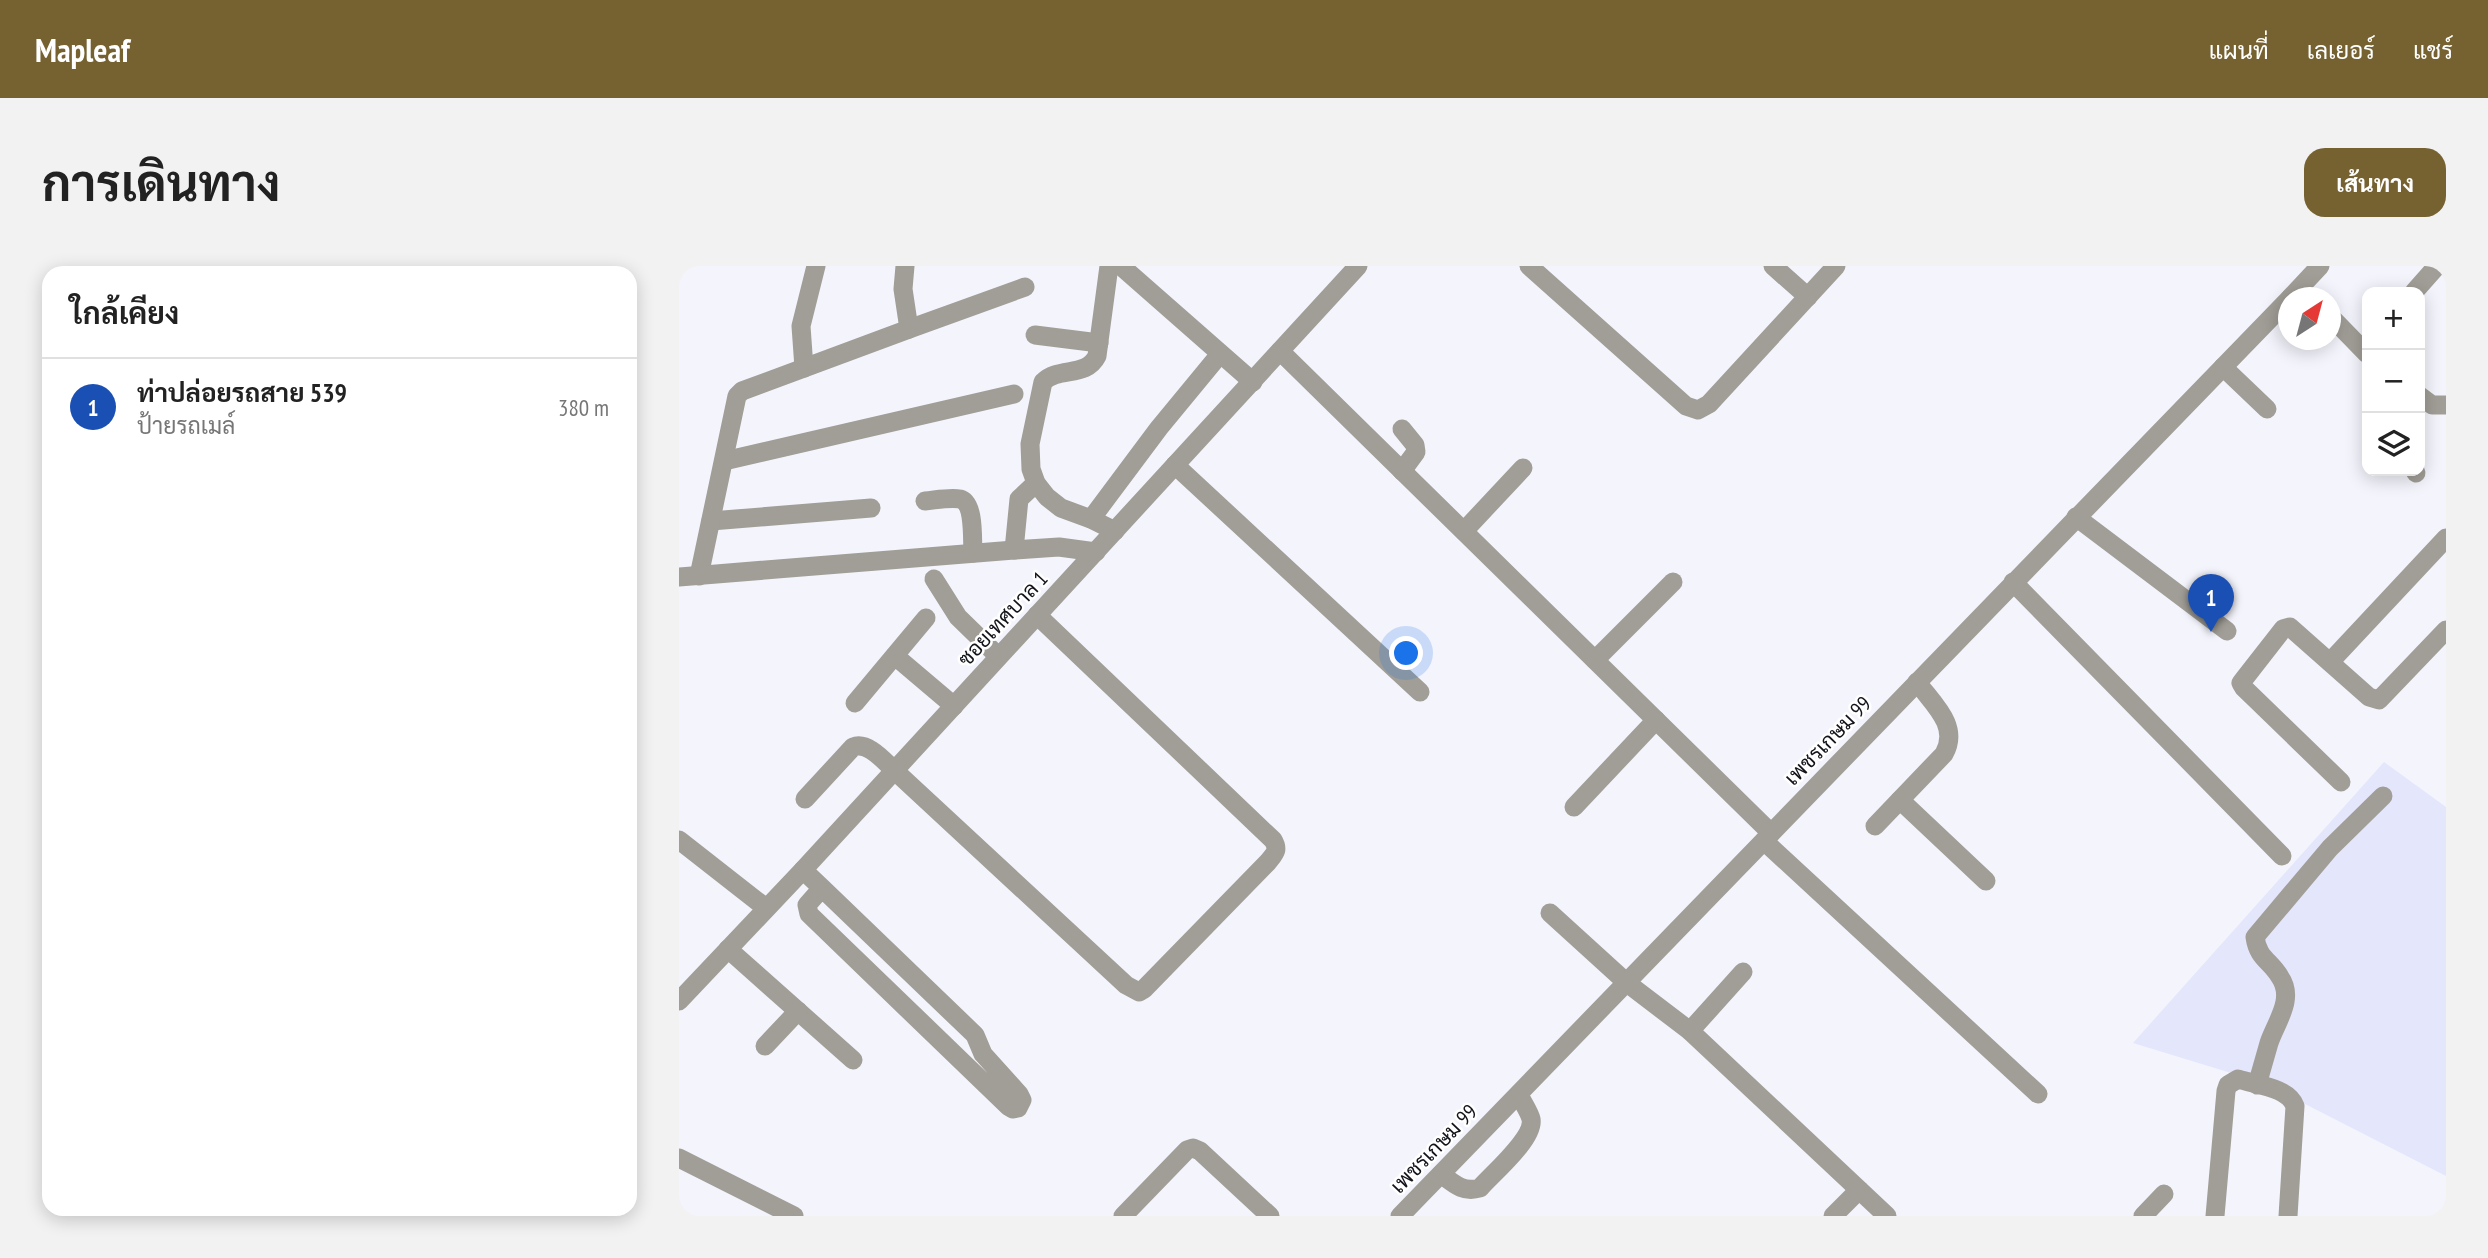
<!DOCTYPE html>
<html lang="th">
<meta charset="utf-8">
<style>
:root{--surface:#fff;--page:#f2f2f2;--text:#222;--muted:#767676;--line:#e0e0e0;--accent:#766231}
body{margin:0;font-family:"PT Sans Narrow",Sarabun,sans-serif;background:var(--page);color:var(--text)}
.controls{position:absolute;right:21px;top:21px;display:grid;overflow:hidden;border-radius:14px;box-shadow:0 4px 18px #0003}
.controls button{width:63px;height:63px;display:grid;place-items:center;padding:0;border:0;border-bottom:2px solid var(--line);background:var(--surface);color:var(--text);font:35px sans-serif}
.compass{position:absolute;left:1599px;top:21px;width:63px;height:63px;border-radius:50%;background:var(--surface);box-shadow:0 4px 18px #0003;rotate:36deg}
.you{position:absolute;left:728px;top:388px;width:24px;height:24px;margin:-18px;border:5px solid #fff;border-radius:50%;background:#1a73e8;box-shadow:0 0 0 10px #1a73e833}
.badge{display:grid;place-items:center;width:46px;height:46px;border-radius:50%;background:var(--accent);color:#fff;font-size:23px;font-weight:700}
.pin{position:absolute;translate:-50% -58px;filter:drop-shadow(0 2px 4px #0008)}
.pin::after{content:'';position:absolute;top:37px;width:24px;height:21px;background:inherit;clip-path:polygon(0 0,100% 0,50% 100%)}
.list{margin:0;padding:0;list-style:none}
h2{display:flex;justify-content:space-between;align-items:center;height:91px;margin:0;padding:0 28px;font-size:30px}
h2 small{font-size:23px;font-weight:400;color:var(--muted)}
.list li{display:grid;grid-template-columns:46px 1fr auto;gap:21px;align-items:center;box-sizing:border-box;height:98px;padding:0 28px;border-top:2px solid var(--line)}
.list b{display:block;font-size:26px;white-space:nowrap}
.list p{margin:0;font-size:23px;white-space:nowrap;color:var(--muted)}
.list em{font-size:23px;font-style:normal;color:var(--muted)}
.icon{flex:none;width:38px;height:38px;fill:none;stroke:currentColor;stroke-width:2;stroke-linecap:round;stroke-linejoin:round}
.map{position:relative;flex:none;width:1767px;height:950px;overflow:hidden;border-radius:21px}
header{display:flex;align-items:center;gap:42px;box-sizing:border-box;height:98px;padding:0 35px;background:var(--accent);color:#fff}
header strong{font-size:33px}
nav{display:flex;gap:38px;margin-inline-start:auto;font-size:24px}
.intro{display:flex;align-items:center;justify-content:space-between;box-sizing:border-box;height:168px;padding:0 42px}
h1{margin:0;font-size:49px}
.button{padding:18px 32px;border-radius:21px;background:var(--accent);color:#fff;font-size:24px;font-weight:700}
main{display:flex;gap:42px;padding:0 42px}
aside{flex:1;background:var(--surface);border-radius:21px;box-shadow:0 4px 18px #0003}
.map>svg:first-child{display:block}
</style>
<header>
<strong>Mapleaf</strong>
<nav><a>แผนที่</a><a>เลเยอร์</a><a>แชร์</a></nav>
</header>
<div class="intro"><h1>การเดินทาง</h1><a class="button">เส้นทาง</a></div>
<main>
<aside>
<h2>ใกล้เคียง<small></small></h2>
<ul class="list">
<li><span class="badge" style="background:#1a4fb4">1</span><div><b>ท่าปล่อยรถสาย 539</b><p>ป้ายรถเมล์</p></div><em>380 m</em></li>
</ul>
</aside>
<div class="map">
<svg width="1767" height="950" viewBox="0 0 1767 950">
<rect width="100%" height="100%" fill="#f4f4fc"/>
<polygon fill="#e4e6fb" points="1705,496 1767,541 1767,910 1585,817 1454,777"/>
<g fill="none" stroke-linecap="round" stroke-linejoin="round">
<g stroke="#a19e97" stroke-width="19">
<path d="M430 0 418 90C407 112 380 100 364 116L351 178 352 203 357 217 368 231 382 242 412 253 436 265"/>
<polyline points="442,0 574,116"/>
<polyline points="850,0 1007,140 1019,144 1030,138 1157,0"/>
<polyline points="1094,0 1129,31"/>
<polyline points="1735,26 1758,0"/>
<polyline points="1611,32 1641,0"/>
<polyline points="1652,51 1688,88"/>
<polyline points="230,63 346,21"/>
<polyline points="356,69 420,77"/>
<polyline points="601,85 1092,567"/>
<polyline points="1544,101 1588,143"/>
<polyline points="125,102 122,60 137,0"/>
<polyline points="1741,130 1753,139 1767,139"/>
<polyline points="45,195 335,128"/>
<polyline points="496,199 741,426"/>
<polyline points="723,205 737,186 736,179 723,163"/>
<polyline points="1736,205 1737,207"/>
<path d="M246 235C257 234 271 231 281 233 296 237 293 274 294 287"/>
<polyline points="1397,251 1548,365"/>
<polyline points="412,253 480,162 541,88"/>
<polyline points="32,255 192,242"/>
<polyline points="785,265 844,202"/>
<polyline points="335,284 340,233 357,217"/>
<polyline points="20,310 58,130 63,125 230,63 224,23 226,0"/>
<polyline points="0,311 335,284 380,281 417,286"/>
<polyline points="255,313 279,351 319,390"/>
<polyline points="1334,316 1603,590"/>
<polyline points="216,390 275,440"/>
<polyline points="916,394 994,316"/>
<polyline points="1651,396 1767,272"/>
<polyline points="176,437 247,352"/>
<polyline points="1662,516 1565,422 1562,417 1565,413 1604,363 1611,361 1690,431 1700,434 1767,364"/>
<path d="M126 533 174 481C189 475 205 495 216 505L447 719 460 726 465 723 589 596C596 587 600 584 594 574L358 349"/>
<polyline points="1221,534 1307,615"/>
<polyline points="895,541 977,454"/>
<path d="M1196 560 1265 488C1281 460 1254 438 1238 416"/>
<polyline points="0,574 87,642"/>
<polyline points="1085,575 1359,828"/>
<polyline points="124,604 143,622 296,769 304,788 340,828 343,834 339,842 334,843 329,840 130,648 128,639 143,622"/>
<polyline points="871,647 948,717 1011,765 1208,950"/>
<polyline points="49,683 174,794"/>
<polyline points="0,735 124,604 679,0"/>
<polyline points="1011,765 1064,706"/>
<polyline points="86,780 119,745"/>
<path d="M1578 819C1582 805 1586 791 1590 777 1597 756 1616 733 1601 711 1591 694 1579 693 1576 671L1651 582 1704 530"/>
<polyline points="0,892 115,950"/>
<path d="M762 908C775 918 784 927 801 922 813 908 856 872 852 853 850 845 843 836 840 828"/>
<polyline points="444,950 508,884 514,882 521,885 591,950"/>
<polyline points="721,950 1610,33"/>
<polyline points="1154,950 1180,924"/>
<polyline points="1464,950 1485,928"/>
<path d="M1536 950 1547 825 1549 819 1559 813C1577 819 1609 821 1616 840L1609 950"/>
</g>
</g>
<g text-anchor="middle" stroke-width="5" stroke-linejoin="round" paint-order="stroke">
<g font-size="21" fill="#13141a" stroke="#fff">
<text transform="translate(324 353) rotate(-47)" y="7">ซอยเทศบาล 1</text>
<text transform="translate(1149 475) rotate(-46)" y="7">เพชรเกษม 99</text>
<text transform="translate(755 883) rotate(-46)" y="7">เพชรเกษม 99</text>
</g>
</g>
</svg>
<div class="controls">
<button>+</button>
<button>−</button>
<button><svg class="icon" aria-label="layers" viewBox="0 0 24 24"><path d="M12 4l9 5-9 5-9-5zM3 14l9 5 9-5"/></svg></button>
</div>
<svg class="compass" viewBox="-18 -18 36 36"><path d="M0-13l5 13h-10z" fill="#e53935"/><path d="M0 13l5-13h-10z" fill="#767676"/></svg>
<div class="you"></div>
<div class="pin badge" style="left:1532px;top:366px;background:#1a4fb4">1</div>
</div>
</main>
